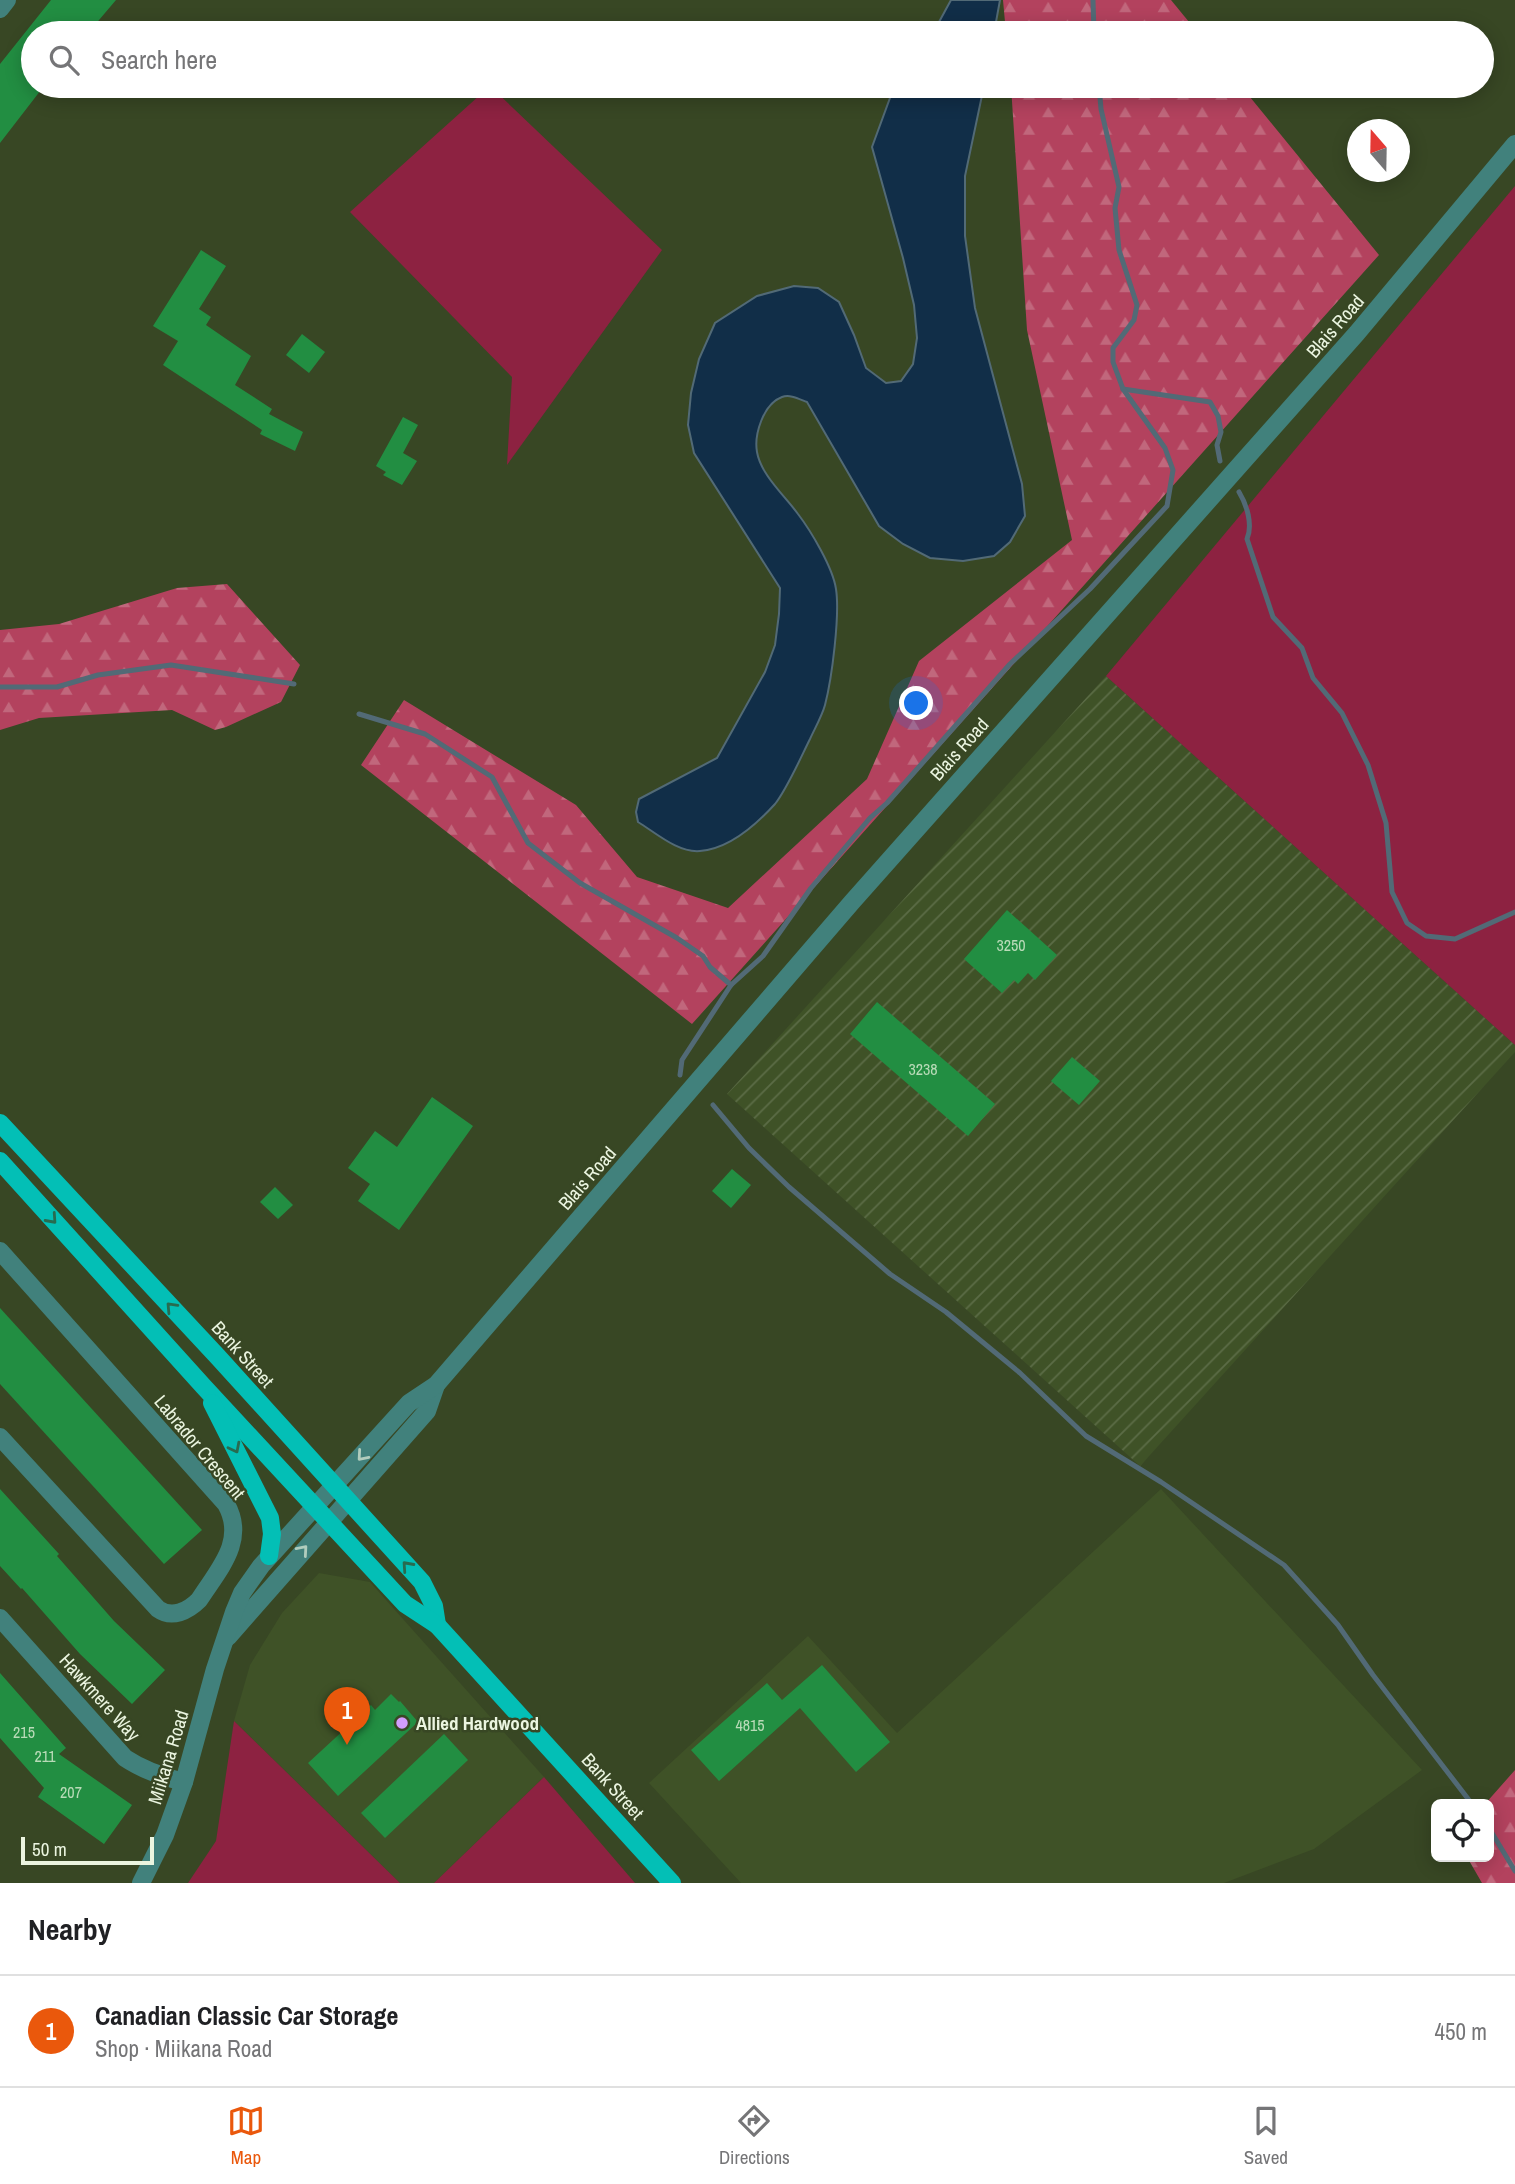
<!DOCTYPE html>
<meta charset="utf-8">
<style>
:root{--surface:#fff;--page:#f2f2f2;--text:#202124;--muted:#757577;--line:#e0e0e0;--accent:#ea580c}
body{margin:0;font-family:"Archivo Narrow",sans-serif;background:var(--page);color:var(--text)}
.controls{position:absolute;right:21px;bottom:21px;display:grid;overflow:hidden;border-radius:10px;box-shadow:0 4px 18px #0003}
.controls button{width:63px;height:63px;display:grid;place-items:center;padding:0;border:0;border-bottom:2px solid var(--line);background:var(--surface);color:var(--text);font:35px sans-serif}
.compass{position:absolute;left:1347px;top:119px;width:63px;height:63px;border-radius:50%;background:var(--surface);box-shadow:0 4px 18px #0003;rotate:340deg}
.scale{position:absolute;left:21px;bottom:18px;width:133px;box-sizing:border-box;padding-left:7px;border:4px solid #ebf5e0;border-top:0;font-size:19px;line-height:24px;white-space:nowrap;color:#ebf5e0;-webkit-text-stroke:5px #384724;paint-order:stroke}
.you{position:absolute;left:917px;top:704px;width:24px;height:24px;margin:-18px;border:5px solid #fff;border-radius:50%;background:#1a73e8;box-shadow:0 0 0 10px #1a73e833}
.badge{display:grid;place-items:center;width:46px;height:46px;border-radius:50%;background:var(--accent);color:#fff;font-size:23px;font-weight:700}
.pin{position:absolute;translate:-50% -58px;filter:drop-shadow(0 2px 4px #0008)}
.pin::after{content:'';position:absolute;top:37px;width:24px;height:21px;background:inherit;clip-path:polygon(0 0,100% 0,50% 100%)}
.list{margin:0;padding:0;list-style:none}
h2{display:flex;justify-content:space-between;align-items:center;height:91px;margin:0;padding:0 28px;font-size:30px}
h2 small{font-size:23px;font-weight:400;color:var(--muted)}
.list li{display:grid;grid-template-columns:46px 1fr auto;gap:21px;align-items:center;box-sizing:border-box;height:112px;padding:0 28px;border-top:2px solid var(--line)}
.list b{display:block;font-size:26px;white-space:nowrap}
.list p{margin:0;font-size:23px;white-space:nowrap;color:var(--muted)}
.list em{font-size:23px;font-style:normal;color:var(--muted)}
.icon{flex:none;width:38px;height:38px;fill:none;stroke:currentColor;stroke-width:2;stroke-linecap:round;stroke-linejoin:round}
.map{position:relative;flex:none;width:1515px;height:1883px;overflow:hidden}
.search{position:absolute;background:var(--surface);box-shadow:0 4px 18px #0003;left:21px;right:21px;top:21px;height:77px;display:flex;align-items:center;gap:18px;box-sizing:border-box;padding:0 24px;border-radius:38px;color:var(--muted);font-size:26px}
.sheet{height:203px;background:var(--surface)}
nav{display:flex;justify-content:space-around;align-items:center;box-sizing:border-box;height:98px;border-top:2px solid var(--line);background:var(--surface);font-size:19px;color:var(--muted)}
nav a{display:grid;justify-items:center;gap:4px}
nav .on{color:var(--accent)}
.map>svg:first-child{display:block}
</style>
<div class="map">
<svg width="1515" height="1883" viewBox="0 0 1515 1883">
<defs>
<pattern id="industrial-furrows" width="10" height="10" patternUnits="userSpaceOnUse" patternTransform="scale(1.75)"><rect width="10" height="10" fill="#3f5227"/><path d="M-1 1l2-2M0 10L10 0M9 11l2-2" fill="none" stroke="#5b6c46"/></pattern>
<pattern id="forest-firs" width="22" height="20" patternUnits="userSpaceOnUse" patternTransform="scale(1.75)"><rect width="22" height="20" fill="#b3425e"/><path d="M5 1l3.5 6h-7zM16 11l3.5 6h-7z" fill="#c1677c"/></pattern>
</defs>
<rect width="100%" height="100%" fill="#384724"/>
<g fill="#3f5227">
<polygon points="1161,1489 1422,1770 1314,1849 1224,1883 741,1883 649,1783 808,1636 897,1733"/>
<polygon points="319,1573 370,1582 544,1777 434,1883 400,1883 234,1721 250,1665 282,1613"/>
</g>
<polygon fill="url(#industrial-furrows)" points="1106,676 1515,1045 1515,1052 1140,1466 727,1094"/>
<g fill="#8d2241">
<polygon points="490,86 662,250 507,465 512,377 350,212"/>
<polygon points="1515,186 1515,1045 1106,676"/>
<polygon points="234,1721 400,1883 188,1883 216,1841"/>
<polygon points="544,1777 635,1883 434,1883"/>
</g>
<g fill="url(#forest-firs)">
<polygon points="1003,0 1171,0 1198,33 1006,33"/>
<polygon points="1011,86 1241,86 1379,255 692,1024 361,765 404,700 576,805 637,877 728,908 867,779 919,661 1072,540 1027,330"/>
<polygon points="227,584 300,665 281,702 226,727 215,730 172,710 39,718 0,730 0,630 59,624 177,588"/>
<polygon points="1515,1770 1515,1883 1482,1883 1467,1857 1489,1857 1489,1804 1485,1804"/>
</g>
<g fill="#112e48" stroke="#526a76" stroke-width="2">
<polygon points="951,0 1000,0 994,33 933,33"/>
<path d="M898 86H984L965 176V236L975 308 1022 484 1025 516 1010 542 994 556 963 561 930 558 903 544 879 526 807 402C799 399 790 394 782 397 763 404 754 435 757 452 761 475 785 496 798 514 811 531 833 568 836 589 840 615 832 678 825 705 822 716 815 728 810 739 801 757 787 789 775 804 756 825 729 849 700 851 678 853 656 833 638 822L636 812 639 799 717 758 765 672 775 645 779 614 780 588 694 453 688 425 691 393 699 359 715 323 757 296 794 286 818 288 839 302 854 335 866 368 886 383 901 381 913 364 917 338 914 305 903 258 872 147 890 98Z"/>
</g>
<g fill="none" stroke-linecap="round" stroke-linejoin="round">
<g stroke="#526a76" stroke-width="5">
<polyline points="1093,0 1094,33"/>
<polyline points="1123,389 1210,402 1218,416 1221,432 1217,445 1220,461"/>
<path d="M1239 492C1247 505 1253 525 1247 539L1273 617 1302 648 1313 678 1342 713 1368 765 1386 823 1392 892 1407 923 1426 936 1455 939 1515 912"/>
<polyline points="0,687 57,687 98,675 171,665 294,684"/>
<polyline points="359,714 425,734 492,777 528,843 580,883 677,938 703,956 710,967 731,985"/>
<polyline points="680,1075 682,1060 731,985 763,956 811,888 870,818 887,803 1010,664 1090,589 1167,506 1173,470 1165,448 1123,389 1113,362 1113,348 1134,320 1137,305 1119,250 1115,208 1119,187 1101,109 1099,86"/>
<polyline points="713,1105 749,1148 789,1187 890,1274 946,1312 1020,1373 1086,1436 1161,1482 1284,1565 1338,1625 1373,1675 1472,1804"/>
<polyline points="1489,1828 1515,1871"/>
</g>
</g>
<g fill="#228e42">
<polygon points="51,0 116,0 88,33 33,33 33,86 44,86 0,143 0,64"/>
<polygon points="201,250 226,266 199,309 211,317 206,325 251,356 235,385 272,409 269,414 303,432 295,451 260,434 262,430 163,365 178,341 153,326"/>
<polygon points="302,334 325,352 309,373 286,355"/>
<polygon points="403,417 418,425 403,453 417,461 402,485 383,475 386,472 376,466"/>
<polygon points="1007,910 1057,955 1035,980 1028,973 1018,984 1014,980 1002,993 964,959"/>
<polygon points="877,1002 995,1104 968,1136 850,1034"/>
<polygon points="1072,1057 1100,1081 1079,1105 1051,1081"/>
<polygon points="432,1097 473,1126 399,1230 358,1201 370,1184 348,1168 375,1131 397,1147"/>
<polygon points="732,1169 751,1185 731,1208 712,1191"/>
<polygon points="275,1187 293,1205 278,1219 260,1202"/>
<polygon points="0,1308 202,1530 164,1564 0,1384"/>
<polygon points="0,1489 59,1554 57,1556 114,1621 165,1670 132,1704 80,1654 22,1588 21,1589 0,1566"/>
<polygon points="822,1665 890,1742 856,1772 800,1708 719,1781 691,1750 767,1683 782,1700"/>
<polygon points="0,1673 66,1748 59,1754 132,1805 104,1844 38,1797 44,1788 0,1738"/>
<polygon points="391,1694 399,1702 400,1701 418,1722 338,1796 308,1763 371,1705 375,1710"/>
<polygon points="444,1734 468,1760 385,1838 361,1813"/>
</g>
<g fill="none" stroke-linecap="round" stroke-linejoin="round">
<g stroke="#41817c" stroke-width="18">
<polyline points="0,9 7,0"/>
<path d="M0 1251 226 1504C247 1541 218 1570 199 1600 188 1611 172 1619 158 1609L0 1437"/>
<path d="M0 1618 125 1758C143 1770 163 1777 184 1782"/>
<polyline points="228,1637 427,1411 436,1385"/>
<polyline points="141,1883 165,1835 184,1782 215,1669 234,1612 242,1593 261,1566 409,1403 436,1385 852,902 1357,333 1515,144"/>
</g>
<g stroke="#03bfb6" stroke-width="18">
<polyline points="0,1123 218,1357 422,1582 434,1606 437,1625"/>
<polyline points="0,1161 204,1387 405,1604 437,1625 672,1883"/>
<polyline points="212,1403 270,1518 272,1534 269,1556"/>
</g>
</g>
<defs><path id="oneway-chevron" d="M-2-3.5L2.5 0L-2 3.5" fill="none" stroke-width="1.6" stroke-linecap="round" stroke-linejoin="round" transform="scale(1.75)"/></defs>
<g stroke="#286b50">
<use href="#oneway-chevron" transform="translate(52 1219) rotate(48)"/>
<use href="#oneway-chevron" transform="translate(171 1307) rotate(-133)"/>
<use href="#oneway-chevron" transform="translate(235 1448) rotate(63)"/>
<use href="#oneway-chevron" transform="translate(407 1566) rotate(-132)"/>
</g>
<g stroke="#b0ccbd">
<use href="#oneway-chevron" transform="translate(362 1456) rotate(131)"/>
<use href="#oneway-chevron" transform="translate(303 1550) rotate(-49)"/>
</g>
<circle fill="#d29dfd" stroke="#384724" stroke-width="2.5" cx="402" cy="1723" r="7"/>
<g text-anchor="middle" stroke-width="5" stroke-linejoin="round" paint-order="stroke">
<g font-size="16" fill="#b9dbb8">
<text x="1011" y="951">3250</text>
<text x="923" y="1075">3238</text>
<text x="750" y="1731">4815</text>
<text x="24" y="1738">215</text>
<text x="45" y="1762">211</text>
<text x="71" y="1798">207</text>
</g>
<g font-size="19" fill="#ebf5e0" stroke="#384724">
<text transform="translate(1335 326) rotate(-49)" y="7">Blais Road</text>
<text transform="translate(959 749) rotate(-48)" y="7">Blais Road</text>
<text transform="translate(587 1178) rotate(-49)" y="7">Blais Road</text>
<text transform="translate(243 1354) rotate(48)" y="7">Bank Street</text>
<text transform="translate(200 1447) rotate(50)" y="7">Labrador Crescent</text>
<text transform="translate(100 1697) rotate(48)" y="7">Hawkmere Way</text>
<text transform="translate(168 1757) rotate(-73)" y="7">Miikana Road</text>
<text transform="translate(613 1786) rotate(48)" y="7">Bank Street</text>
</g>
<g font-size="19" font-weight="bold" fill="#ebf5e0" stroke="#384724" text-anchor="start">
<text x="416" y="1730">Allied Hardwood</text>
</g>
</g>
</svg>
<div class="controls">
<button><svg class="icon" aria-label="locate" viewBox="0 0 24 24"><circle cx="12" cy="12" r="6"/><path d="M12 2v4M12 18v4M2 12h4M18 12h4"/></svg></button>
</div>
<svg class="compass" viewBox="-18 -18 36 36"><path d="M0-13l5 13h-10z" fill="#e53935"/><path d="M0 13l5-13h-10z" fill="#757577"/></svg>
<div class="scale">50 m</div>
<div class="you"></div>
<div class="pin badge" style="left:347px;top:1745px">1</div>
<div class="search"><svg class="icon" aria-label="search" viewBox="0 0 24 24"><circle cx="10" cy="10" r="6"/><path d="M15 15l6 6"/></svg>Search here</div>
</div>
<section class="sheet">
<h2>Nearby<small></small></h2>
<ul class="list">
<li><span class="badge">1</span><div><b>Canadian Classic Car Storage</b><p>Shop · Miikana Road</p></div><em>450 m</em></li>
</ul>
</section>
<nav>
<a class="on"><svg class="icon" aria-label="map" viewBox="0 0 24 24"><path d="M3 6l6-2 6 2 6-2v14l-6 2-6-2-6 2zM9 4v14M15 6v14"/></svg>Map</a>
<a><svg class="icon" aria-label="directions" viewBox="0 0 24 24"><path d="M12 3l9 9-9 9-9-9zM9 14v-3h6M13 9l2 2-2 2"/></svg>Directions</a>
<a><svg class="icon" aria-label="saved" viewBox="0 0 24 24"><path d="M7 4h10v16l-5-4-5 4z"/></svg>Saved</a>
</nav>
